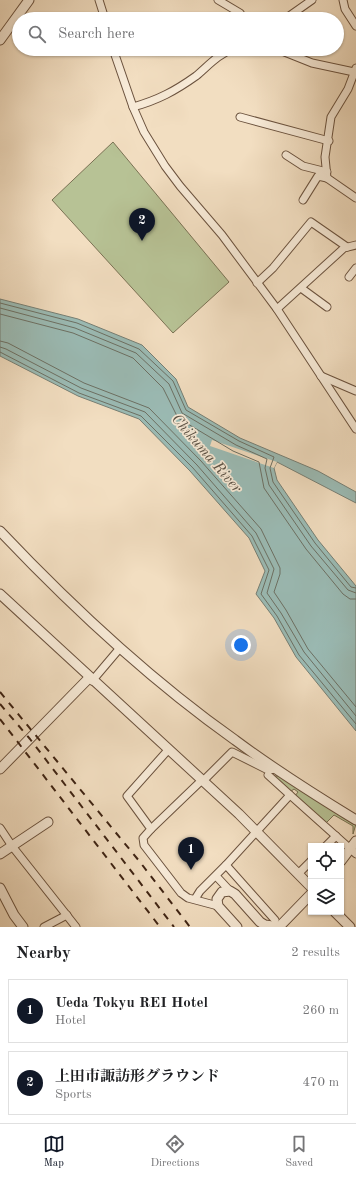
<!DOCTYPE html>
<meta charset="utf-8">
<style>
:root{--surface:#fff;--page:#f6f6f6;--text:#202124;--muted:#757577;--line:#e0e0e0;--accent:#111827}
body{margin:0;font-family:"Old Standard TT","Noto Serif JP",serif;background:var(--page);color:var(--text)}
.controls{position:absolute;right:12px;bottom:12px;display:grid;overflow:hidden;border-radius:0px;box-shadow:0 1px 3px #0004}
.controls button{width:36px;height:36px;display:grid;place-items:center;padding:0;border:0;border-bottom:1px solid var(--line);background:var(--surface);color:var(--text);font:20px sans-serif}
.you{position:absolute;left:241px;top:645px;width:14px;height:14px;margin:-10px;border:3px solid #fff;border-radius:50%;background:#1a73e8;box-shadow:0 0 0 6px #1a73e833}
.badge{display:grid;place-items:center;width:26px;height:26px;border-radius:50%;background:var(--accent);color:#fff;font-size:13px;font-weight:700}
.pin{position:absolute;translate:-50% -33px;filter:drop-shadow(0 1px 2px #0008)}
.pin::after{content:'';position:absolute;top:21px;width:14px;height:12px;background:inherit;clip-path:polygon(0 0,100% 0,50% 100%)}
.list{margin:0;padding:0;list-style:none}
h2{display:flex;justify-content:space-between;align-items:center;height:52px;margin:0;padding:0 16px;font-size:17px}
h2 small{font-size:13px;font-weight:400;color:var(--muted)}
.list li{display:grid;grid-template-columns:26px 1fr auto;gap:12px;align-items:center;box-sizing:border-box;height:64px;margin:0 8px 8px;padding:0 8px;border:1px solid var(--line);border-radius:0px}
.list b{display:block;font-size:15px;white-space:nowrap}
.list p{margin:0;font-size:13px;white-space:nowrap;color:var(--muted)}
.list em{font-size:13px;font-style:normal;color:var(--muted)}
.icon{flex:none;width:22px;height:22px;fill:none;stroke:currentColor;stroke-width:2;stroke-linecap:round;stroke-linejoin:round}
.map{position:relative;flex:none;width:356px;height:927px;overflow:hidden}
.search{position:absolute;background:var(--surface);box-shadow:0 1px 3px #0004;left:12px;right:12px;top:12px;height:44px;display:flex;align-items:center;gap:10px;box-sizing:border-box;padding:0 14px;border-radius:22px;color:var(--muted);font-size:15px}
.sheet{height:196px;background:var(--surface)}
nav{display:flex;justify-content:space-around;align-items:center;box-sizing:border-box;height:56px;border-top:1px solid var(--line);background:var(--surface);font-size:11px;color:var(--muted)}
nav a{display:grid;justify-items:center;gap:2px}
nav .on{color:var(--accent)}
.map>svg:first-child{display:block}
</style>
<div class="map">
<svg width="356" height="927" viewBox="0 0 356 927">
<rect width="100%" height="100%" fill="#f2dec1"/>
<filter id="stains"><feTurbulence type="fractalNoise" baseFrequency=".005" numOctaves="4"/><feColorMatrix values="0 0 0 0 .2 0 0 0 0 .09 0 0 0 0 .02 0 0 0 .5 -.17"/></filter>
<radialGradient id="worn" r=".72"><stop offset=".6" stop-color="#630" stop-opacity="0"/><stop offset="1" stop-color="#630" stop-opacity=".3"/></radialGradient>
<g fill="#b7c295" stroke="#7a7254">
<polygon points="113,142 229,282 173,333 52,200"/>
<polygon points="273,776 280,776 356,824 353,834 353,826 334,815 326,823 295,796 298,792 294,789 290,792"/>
</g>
<polygon fill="#9bbcb6" stroke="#767f75" points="0,299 78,319 142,345 176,379 188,407 240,438 318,471 356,492 356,503 277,462 274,468 277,480 318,540 356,586 356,731 296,657 274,618 256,594 265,571 249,538 190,471 139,419 78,396 0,356"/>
<polygon fill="#f2dec1" points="212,440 277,462 274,468 210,446"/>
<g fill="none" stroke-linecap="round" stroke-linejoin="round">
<g stroke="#6c7064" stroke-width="1">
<polyline points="0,303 77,323 139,349 173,381 186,410 239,441 274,457 270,468 273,482 315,543 351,587 356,588"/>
<polyline points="0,308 75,328 136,353 169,384 182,413 236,445 267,459 265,468 269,485 311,546 348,590 356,593"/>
<polyline points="0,314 73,333 133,358 163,388 178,418 233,451 259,462 264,488 306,549 343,594 350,599 356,599"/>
<polyline points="0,341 8,343 84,383 149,408 201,461 261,529 280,568 280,574 274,592 286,610 308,649 356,707"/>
<polyline points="0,347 6,349 81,388 145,412 197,465 256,533 274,569 267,593 281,613 304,652 356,716"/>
<polyline points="0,352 79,393 141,416 193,468 252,536 269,570 261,594 277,616 299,655 356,724"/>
</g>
<g stroke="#6b523e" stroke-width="9">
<g id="minor">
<polyline points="99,0 105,19"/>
<polyline points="218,0 240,13 244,19"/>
<polyline points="343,0 345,9 356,26"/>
<polyline points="285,19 312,0"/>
<polyline points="113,49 133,107 144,132 165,166 180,186 222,235 277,309 356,429"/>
<polyline points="277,49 312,63 354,72"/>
<polyline points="356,68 348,89 331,117 325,157 327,178 356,198"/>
<path d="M133 107C158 100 175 91 196 76 208 66 218 54 233 49"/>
<polyline points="240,117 329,141"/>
<polyline points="286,155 303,166 327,172"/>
<polyline points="303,200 318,176 327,178"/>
<polyline points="349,277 356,268"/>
<polyline points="257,283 273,268 311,222 347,247"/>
<polyline points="301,288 327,307"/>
<polyline points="277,309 344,248 356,245"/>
<polyline points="321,376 356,391"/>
<polyline points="92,681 120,648"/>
<polyline points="168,750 127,796 151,829 143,838 144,845 181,893 188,898 218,906"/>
<polyline points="203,781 232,752 268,770 276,769"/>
<polyline points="290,795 356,854"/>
<polyline points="0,828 12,846 76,927"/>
<polyline points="151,829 202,780"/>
<polyline points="326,846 336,836"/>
<polyline points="226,865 275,920"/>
<polyline points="298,874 311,861"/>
<polyline points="216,876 230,891"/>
<polyline points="195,899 200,891 226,865 290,795 268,775"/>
<polyline points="44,927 67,915"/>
</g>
</g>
<g stroke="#6b523e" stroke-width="11">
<g id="tertiary">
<polyline points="0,40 29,0"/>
<path d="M0 531C72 607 149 679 235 740 274 769 315 795 356 820"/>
<polyline points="0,594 239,814 311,887"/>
<polyline points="0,769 89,678"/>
<polyline points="0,854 48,822"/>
<polyline points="341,861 356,841"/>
<polyline points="0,888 14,915 23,927"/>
<polyline points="335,912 350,927"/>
<polyline points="237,927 218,906 217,899 222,892 230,891 235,894 260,922 265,925 280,927"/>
<polyline points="279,927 311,894"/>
</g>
</g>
<use href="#minor" stroke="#f7ead7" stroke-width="7"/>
<use href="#tertiary" stroke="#f7ead7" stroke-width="9"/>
<g stroke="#3e2313" stroke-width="2" stroke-dasharray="7 7" stroke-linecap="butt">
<polyline points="0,692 140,862 190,927"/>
<polyline points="0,704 30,739 174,927"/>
<polyline points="0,719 160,927"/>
</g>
</g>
<g text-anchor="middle" stroke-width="3.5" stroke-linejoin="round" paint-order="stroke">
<g font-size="15" font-style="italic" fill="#5a5144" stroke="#f7ead7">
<text transform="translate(207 453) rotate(49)" y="5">Chikuma River</text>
</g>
</g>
<rect width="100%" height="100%" filter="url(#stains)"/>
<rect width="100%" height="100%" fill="url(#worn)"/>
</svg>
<div class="controls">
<button><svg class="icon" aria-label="locate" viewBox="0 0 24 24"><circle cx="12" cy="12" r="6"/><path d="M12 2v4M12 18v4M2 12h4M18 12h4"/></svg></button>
<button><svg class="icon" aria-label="layers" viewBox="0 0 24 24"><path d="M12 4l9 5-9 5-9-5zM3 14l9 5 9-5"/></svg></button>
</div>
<div class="you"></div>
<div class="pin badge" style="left:191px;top:870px">1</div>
<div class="pin badge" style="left:142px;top:241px">2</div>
<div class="search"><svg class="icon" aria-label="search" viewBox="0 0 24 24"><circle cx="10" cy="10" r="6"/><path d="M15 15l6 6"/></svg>Search here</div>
</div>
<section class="sheet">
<h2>Nearby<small>2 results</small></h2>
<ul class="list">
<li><span class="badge">1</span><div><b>Ueda Tokyu REI Hotel</b><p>Hotel</p></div><em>260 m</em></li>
<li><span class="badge">2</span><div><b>上田市諏訪形グラウンド</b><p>Sports</p></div><em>470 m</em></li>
</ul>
</section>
<nav>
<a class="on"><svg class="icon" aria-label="map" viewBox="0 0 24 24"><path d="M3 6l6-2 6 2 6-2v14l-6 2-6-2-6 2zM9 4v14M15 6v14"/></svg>Map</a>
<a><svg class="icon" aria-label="directions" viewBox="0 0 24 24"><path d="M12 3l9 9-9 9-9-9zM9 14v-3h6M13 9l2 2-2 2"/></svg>Directions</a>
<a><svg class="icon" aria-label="saved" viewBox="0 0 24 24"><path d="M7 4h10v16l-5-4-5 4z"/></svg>Saved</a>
</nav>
